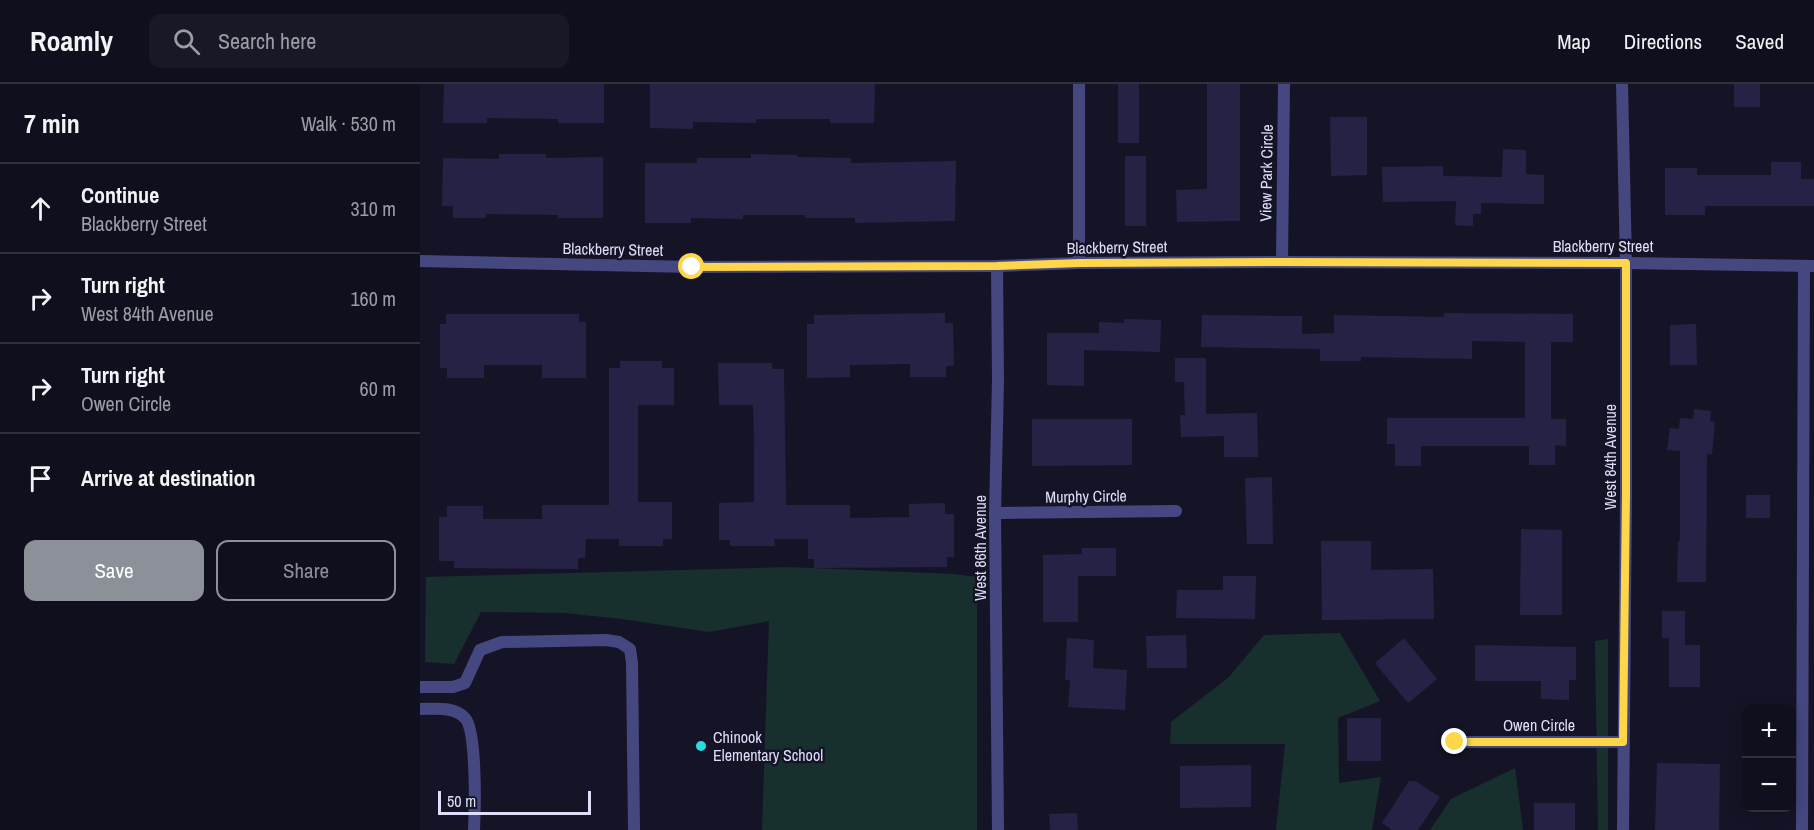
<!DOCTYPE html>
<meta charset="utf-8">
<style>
:root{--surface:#100f1d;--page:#191826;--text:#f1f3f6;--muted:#9c9ca4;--line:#302f3b;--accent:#8c9099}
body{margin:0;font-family:"Archivo Narrow",sans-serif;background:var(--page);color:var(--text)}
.controls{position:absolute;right:18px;bottom:18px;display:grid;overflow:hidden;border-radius:12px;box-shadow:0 3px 15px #0003}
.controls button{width:54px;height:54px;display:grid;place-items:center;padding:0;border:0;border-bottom:2px solid var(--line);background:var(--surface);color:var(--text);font:30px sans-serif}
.scale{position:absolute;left:18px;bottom:15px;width:153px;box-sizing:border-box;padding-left:6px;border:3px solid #dfdefa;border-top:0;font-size:16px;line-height:21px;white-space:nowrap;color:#dfdefa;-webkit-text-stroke:4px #151427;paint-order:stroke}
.stop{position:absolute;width:18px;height:18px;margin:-14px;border:4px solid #ffd54a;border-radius:50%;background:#fff}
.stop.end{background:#ffd54a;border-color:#fff;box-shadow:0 2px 6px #0008}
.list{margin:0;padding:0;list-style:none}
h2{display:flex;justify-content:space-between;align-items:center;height:78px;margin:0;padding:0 24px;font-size:26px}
h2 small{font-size:20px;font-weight:400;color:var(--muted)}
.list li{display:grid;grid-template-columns:39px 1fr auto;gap:18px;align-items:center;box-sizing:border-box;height:90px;padding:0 24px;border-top:2px solid var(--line)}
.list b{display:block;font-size:22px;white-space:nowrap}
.list p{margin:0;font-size:20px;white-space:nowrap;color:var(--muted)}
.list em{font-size:20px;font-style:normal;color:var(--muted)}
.actions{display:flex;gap:12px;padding:18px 24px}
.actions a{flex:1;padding:14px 0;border:2px solid var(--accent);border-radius:12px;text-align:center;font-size:21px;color:var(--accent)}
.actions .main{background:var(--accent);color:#fff}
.icon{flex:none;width:33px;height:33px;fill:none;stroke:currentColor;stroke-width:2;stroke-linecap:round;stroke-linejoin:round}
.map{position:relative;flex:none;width:1394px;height:746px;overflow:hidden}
header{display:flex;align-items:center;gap:36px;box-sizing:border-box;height:84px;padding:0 30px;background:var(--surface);border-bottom:2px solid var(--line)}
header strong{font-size:28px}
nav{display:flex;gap:33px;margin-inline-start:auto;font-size:21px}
.search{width:420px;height:54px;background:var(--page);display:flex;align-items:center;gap:15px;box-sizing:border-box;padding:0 21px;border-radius:12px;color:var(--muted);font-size:22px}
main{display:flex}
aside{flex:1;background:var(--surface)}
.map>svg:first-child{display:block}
</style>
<header>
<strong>Roamly</strong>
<div class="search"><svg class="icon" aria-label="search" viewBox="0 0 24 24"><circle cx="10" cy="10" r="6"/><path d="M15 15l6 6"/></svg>Search here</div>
<nav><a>Map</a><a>Directions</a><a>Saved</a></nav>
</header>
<main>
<aside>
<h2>7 min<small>Walk · 530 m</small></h2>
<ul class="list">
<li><svg class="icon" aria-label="ahead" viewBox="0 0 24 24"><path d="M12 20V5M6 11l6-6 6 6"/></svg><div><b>Continue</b><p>Blackberry Street</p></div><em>310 m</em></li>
<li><svg class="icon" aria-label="right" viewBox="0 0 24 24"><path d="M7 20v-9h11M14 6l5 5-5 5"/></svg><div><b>Turn right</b><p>West 84th Avenue</p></div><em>160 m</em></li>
<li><svg class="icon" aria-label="right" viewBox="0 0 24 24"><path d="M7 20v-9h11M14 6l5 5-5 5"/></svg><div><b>Turn right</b><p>Owen Circle</p></div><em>60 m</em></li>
<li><svg class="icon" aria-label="arrive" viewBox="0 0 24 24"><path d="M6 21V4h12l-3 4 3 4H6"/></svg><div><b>Arrive at destination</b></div></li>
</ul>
<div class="actions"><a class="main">Save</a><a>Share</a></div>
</aside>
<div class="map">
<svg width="1394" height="746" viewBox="0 0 1394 746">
<rect width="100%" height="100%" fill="#151427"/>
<g fill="#18302d">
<polygon points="367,483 533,490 557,493 557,746 342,746 349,537 289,548 202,535 144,529 61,528 34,580 5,578 6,493"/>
<polygon points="920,549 960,617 918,634 919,699 961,693 952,746 856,746 865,660 750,660 751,638 809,593 844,551"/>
<polygon points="1188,555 1188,746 1178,746 1175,557"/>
<polygon points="1095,684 1103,746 1010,746 1031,715"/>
</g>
<g fill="#262246">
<polygon points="24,0 184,0 184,39 138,39 138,35 67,34 67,39 23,39"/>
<polygon points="230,0 455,0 454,39 410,39 410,35 336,35 336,39 273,38 273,45 230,44"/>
<rect x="698" y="0" width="21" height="59"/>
<polygon points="787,0 820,0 820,137 757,138 756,106 787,105"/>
<rect x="1314" y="0" width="26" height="23"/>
<polygon points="910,33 947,33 947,91 911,92"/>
<polygon points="1083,65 1106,66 1106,90 1124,91 1124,120 1061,119 1061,130 1053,130 1053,142 1035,141 1036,117 963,118 962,83 1023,82 1023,92 1082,93"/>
<polygon points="79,70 126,70 126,74 183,73 183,134 138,134 138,131 66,130 66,134 33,134 33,122 22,122 23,74 79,75"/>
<polygon points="331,70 377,71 377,73 431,74 431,79 536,77 535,137 435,139 435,134 385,134 385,131 323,131 323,135 271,134 271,139 225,139 225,79 277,79 277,74 331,74"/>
<rect x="705" y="72" width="21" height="70"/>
<polygon points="1351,78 1381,78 1381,95 1394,95 1394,122 1285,122 1285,131 1245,131 1245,84 1277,84 1277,91 1351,91"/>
<polygon points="525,229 525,239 533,239 534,282 526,282 526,293 490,293 490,280 430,281 430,293 387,294 387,240 394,240 394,231"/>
<polygon points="1024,229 1153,230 1153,258 1131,258 1131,335 1146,335 1146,362 1135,361 1135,381 1109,381 1109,362 1001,362 1001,382 975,382 975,360 967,360 967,334 1105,334 1105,258 1052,257 1052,275 941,273 941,277 900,277 900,265 781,263 782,231 882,232 882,250 914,249 914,231 1024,233"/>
<polygon points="26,230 159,230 159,238 166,238 166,294 122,294 122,281 64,281 64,294 27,294 27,284 20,284 20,240 26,240"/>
<polygon points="704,235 741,236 740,268 664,266 664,302 627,301 627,249 679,249 679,238 704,239"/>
<polygon points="1276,240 1277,281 1250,281 1250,241"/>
<polygon points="755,274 786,274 786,330 837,329 838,373 804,373 804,352 761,353 760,331 765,331 764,298 755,298"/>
<polygon points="200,277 242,277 242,284 254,284 254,321 218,321 218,418 252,418 252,455 243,455 243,462 199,462 199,455 166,455 165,474 158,474 158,485 34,484 34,477 19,477 19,433 27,433 27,422 63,422 63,435 122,435 122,421 189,421 189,284 200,284"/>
<polygon points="298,279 352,279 352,285 364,285 366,421 430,421 430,434 489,433 489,420 525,419 525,430 534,430 534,473 527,473 527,483 394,484 394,475 388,475 388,455 354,455 355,462 310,462 310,456 299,456 299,419 334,418 334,359 333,321 299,321"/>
<polygon points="1274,325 1291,327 1290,337 1295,338 1292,370 1287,370 1286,498 1257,498 1258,457 1260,457 1260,367 1247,366 1250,344 1259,345 1260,334 1273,335"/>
<polygon points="612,335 712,335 712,381 612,382"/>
<polygon points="852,393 853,460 827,460 825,394"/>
<rect x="1326" y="411" width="24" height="23"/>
<polygon points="1101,445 1142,446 1142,531 1100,531"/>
<polygon points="901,457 951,457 951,486 1013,485 1014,535 902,536"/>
<polygon points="662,464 696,464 696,492 658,492 658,538 623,538 623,471 662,470"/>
<polygon points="803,492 836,492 835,535 756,534 757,506 803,506"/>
<polygon points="1242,527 1265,527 1265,561 1280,561 1280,603 1249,603 1249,554 1242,554"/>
<polygon points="766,551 767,584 727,584 726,552"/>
<polygon points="647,554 674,556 673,584 707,586 705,626 648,623 650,596 645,596"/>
<polygon points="984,554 1017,595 988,619 955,579"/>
<polygon points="1055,561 1156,563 1156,596 1149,596 1149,616 1121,615 1121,597 1055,597"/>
<rect x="927" y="634" width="34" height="43"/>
<polygon points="1237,679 1300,680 1299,746 1235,746"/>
<polygon points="831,681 831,723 760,724 760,682"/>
<polygon points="989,697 995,697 1020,713 998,746 972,746 962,739"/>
<rect x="1114" y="719" width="41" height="27"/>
<polygon points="657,729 658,746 630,746 629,730"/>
</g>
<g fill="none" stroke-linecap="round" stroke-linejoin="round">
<g stroke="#454880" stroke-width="12">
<polyline points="659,0 659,179"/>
<polyline points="0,603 33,603 45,599 60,566 82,558 186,556 199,558 210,565 212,579 214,746"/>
<path d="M0 625C15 625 34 622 45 634 57 647 55 726 54 746"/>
<polyline points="1382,746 1384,182"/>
</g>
<g stroke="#454880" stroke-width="12">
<polyline points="1202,0 1206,179 1206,410 1203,746"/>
<polyline points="0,177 272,183 577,182 659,179 862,178 1206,179 1394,182"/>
<polyline points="862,178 864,0"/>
<polyline points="577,182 578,297 575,429 578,746"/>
<polyline points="575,429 756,427"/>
<polyline points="1034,658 1203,658"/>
</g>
</g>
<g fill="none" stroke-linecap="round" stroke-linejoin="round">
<polyline stroke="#ffd54a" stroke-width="8" points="272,183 577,182 660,179 862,178 1206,179 1206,410 1203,658 1035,658"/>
</g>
<circle fill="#24dfe1" stroke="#151427" stroke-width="2" cx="281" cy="662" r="6"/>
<g text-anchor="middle" stroke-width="5" stroke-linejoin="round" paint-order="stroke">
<g font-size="16" fill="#dfdefa" stroke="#151427">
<text transform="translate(846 89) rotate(-89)" y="6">View Park Circle</text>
<text x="1183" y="168">Blackberry Street</text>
<text transform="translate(697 163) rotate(-1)" y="6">Blackberry Street</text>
<text transform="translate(193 165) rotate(1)" y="6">Blackberry Street</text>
<text transform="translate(1190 373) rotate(-90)" y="6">West 84th Avenue</text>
<text transform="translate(666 412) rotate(-1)" y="6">Murphy Circle</text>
<text transform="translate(560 464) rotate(-90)" y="6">West 86th Avenue</text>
<text x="1119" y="647">Owen Circle</text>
</g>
<g font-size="16" fill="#dfdefa" stroke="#151427" text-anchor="start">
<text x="293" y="659">Chinook<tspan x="293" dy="18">Elementary School</tspan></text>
</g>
</g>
</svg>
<div class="controls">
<button>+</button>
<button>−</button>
</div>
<div class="scale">50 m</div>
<div class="stop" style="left:272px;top:183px"></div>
<div class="stop end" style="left:1035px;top:658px"></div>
</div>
</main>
